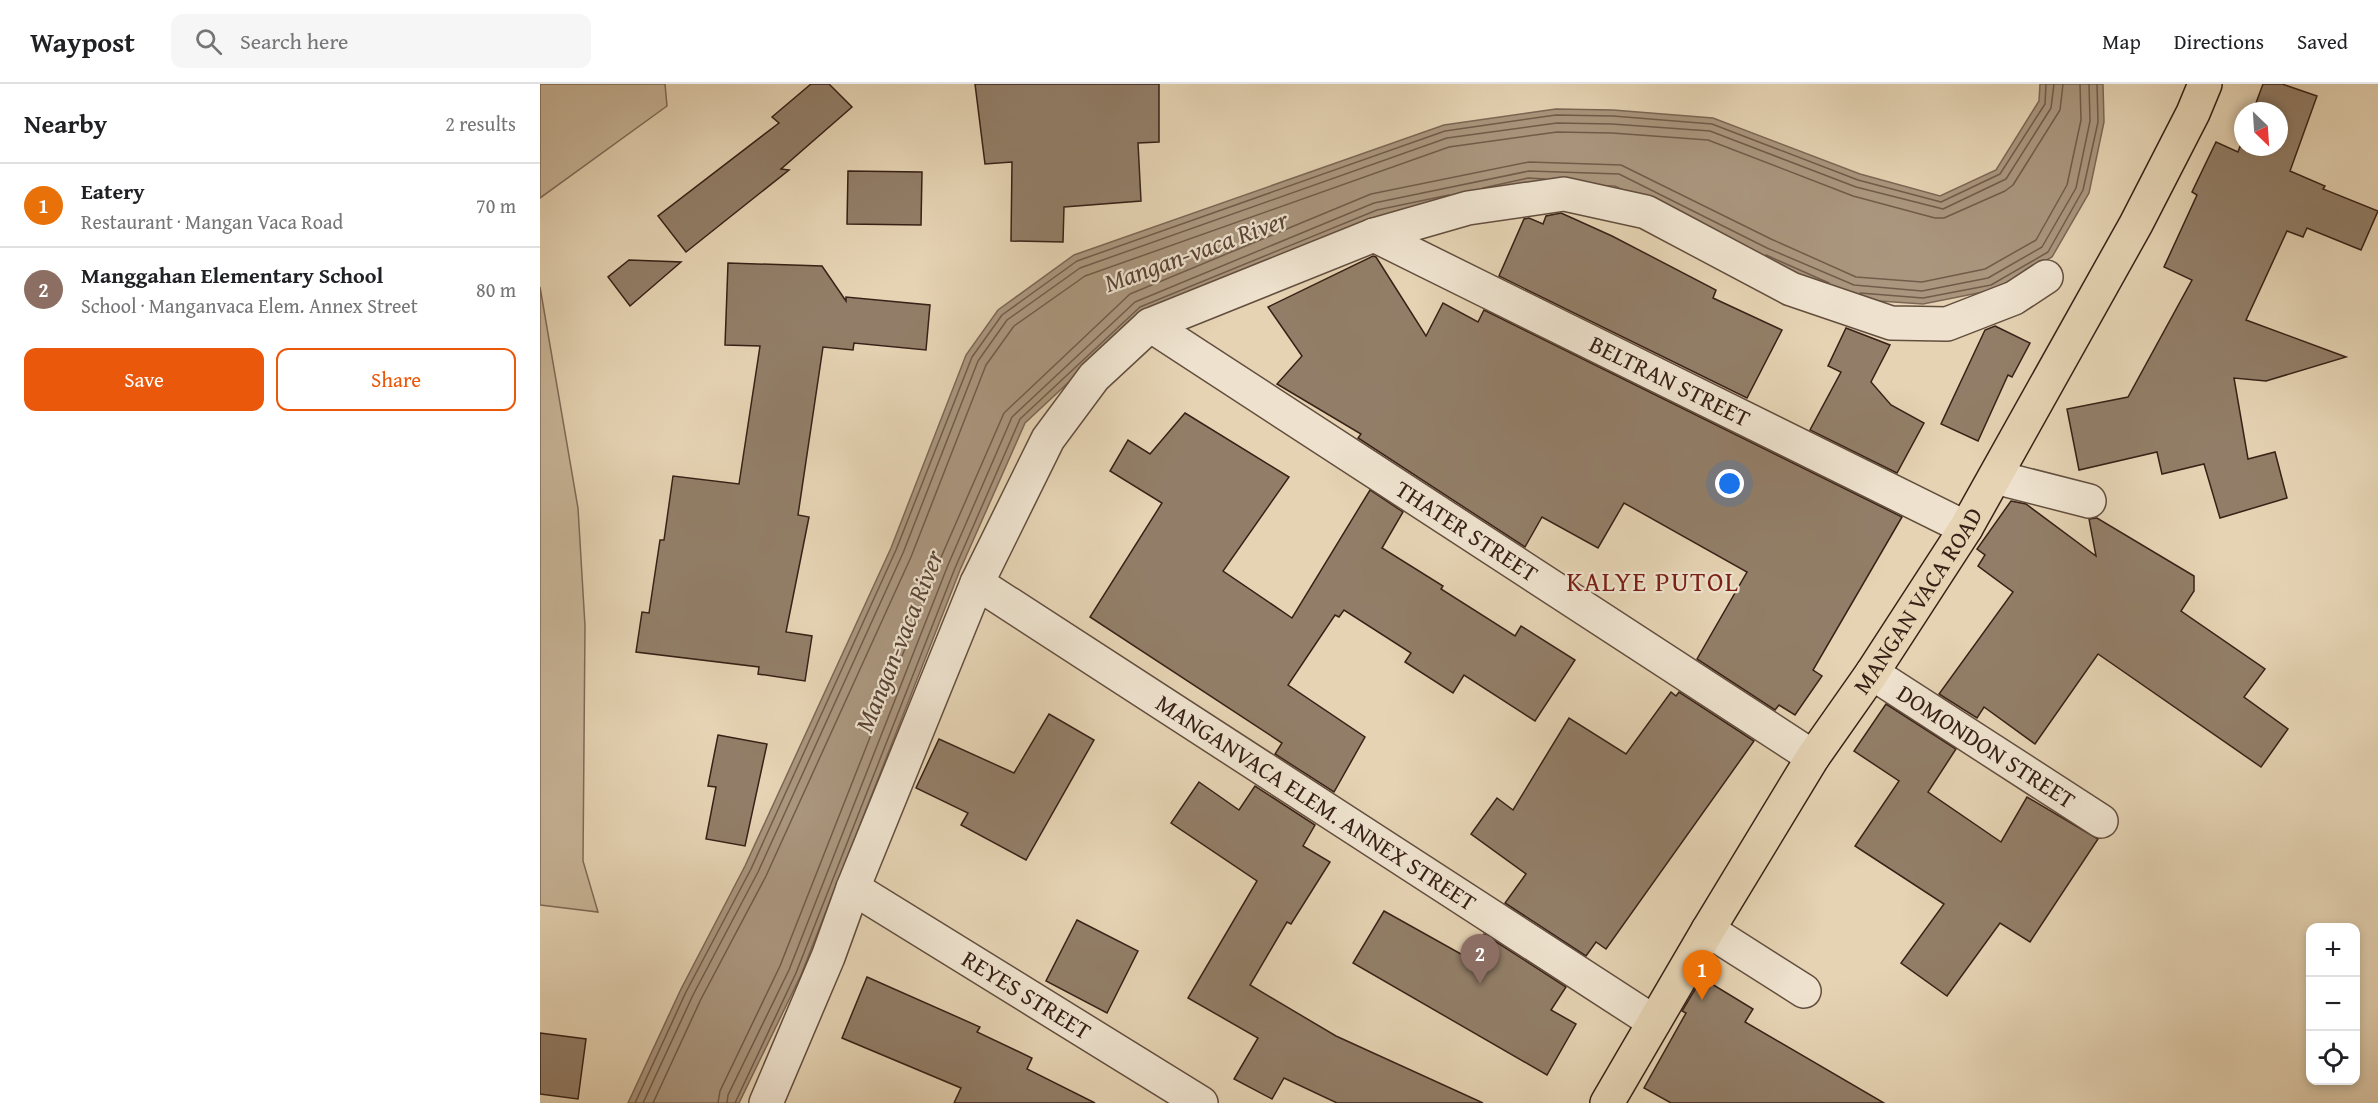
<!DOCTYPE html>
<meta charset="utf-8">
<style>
:root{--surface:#fff;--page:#f6f6f6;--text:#202124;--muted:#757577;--line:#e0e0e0;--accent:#ea580c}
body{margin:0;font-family:"Gentium Book Plus",serif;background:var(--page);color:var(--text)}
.controls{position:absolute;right:18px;bottom:18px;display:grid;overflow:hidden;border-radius:12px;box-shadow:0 3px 9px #0003}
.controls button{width:54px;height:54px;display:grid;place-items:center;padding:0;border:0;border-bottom:2px solid var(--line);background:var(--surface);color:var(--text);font:30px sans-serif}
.compass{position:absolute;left:1694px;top:18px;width:54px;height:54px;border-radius:50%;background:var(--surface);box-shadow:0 3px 9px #0003;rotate:155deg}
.you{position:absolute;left:1190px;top:400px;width:21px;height:21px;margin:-15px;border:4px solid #fff;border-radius:50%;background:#1a73e8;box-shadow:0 0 0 9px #1a73e833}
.badge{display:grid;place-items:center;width:39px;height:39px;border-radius:50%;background:var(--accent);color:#fff;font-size:20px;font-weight:700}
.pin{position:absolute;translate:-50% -50px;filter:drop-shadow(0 2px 3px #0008)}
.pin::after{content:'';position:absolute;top:32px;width:21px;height:18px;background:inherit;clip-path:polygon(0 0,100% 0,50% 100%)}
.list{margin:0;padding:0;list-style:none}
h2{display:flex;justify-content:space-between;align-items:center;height:78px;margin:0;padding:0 24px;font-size:26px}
h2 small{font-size:20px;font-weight:400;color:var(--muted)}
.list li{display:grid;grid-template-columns:39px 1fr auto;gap:18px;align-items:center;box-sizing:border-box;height:84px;padding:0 24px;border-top:2px solid var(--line)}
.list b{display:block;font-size:22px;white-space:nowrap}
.list p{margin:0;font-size:20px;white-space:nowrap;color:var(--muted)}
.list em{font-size:20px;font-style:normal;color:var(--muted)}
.actions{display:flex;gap:12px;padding:18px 24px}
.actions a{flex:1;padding:14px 0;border:2px solid var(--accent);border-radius:12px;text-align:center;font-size:21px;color:var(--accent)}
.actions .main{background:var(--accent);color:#fff}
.icon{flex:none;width:33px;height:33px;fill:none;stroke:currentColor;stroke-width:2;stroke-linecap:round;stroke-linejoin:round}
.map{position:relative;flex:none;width:1838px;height:1019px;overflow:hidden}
header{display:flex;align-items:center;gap:36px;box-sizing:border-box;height:84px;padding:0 30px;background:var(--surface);border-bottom:2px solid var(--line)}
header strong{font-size:28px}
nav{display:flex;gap:33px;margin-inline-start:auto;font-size:21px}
.search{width:420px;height:54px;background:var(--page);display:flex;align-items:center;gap:15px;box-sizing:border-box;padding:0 21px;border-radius:12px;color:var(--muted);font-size:22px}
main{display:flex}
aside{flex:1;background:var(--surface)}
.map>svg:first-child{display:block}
</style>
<header>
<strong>Waypost</strong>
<div class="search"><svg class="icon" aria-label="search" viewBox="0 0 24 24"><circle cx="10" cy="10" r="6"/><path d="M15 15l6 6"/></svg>Search here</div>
<nav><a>Map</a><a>Directions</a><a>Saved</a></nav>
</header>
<main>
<aside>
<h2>Nearby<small>2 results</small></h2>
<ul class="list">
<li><span class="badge" style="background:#e8710a">1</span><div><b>Eatery</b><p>Restaurant · Mangan Vaca Road</p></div><em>70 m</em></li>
<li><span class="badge" style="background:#8d6e63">2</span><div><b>Manggahan Elementary School</b><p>School · Manganvaca Elem. Annex Street</p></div><em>80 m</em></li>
</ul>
<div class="actions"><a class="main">Save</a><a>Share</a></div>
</aside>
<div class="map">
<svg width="1838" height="1019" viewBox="0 0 1838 1019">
<rect width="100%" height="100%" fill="#e5d3b3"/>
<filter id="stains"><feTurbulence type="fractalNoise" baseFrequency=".00333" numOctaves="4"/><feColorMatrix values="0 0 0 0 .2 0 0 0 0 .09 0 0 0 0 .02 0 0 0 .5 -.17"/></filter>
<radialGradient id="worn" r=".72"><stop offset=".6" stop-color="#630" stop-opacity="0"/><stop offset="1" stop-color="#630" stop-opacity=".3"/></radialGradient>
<g fill="#c8b598" stroke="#806b58" stroke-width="1.5">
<polygon points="0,0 125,0 127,22 0,114"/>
<polygon points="0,203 38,424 45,542 43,777 58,828 0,821"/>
</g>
<polygon fill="#aa967e" stroke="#7c6755" stroke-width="1.5" points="1500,0 1563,0 1564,38 1549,109 1512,173 1453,206 1383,220 1310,215 1221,176 1075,102 989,100 839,132 603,229 485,339 420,486 261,891 199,1019 88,1019 141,905 205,782 351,464 426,271 458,226 534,171 904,41 1016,25 1073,26 1173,34 1320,90 1400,112 1456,86 1499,17"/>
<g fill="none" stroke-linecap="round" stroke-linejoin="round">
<g stroke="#715c4a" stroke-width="1.5">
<polyline points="943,104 988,94 1005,95"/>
<polyline points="1226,171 1289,199"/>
<polyline points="1320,209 1383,214 1451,201 1508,168 1543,106 1558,38 1557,0"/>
<polyline points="95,1019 146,908 211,785 356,466 432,273 462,231 537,177 905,47 1016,31 1073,32 1172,40 1318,96 1401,118 1460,90 1505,20 1506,0"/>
<polyline points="103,1019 153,911 218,788 363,469 438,277 467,236 540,184 907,54 1017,39 1072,40 1170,47 1316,103 1403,125 1466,95 1511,24 1514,0"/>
<polyline points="113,1019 161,915 226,792 371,473 446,281 474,242 545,192 909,63 1017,48 1072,49 1168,56 1313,112 1395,134 1404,134 1465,107 1473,101 1520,26 1523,0"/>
<polyline points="178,1019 180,1007 240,882 399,478 464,329 590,210 831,110 989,78 1081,81 1231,155 1316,193 1382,198 1445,185 1496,156 1527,101 1541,36 1540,0"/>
<polyline points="187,1019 188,1011 249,886 408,481 472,333 595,218 834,119 989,87 1079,90 1227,164 1314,201 1382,207 1448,194 1502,163 1536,104 1550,37 1549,0"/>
<polyline points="195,1019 256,889 415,484 480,335 600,223 837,126 909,111"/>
</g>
</g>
<g fill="#927e68" stroke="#382117" stroke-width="1.5">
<polygon points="271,0 289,0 312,23 241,85 249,86 146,168 118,132 239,39 232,33"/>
<polygon points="435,0 619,0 619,58 598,59 601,117 524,123 523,158 471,157 472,78 445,80"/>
<polygon points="1723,0 1742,0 1777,12 1750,87 1785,102 1783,105 1838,127 1821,166 1767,144 1763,153 1747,147 1706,236 1806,273 1726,297 1694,294 1708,375 1735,368 1747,414 1680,434 1664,380 1622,390 1617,368 1539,386 1527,325 1588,313 1652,196 1624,183 1657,111 1652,108 1676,58 1698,68 1703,54 1703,63 1739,63 1739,27 1713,27"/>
<polygon points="308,87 382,88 381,141 307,140"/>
<polygon points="1021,129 1072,152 1176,206 1173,214 1242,246 1207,314 959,192 984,135 989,134 1003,140 1006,132"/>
<polygon points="833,172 836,173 886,252 903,219 938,238 944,226 1362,433 1273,586 1282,592 1255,631 1239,621 1235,626 1157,575 1207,488 1084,419 1058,464 1002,433 985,463 818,354 821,350 737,300 762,272 728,223"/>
<polygon points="89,176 141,178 90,222 68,193"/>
<polygon points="188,179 282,182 306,217 306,213 390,221 386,266 314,259 313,266 283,263 258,431 269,433 246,548 272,552 265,597 218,590 219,583 96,568 102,528 109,529 120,456 124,456 133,392 199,400 220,262 185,261"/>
<polygon points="1455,242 1490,259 1472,293 1468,291 1438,357 1401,340 1445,246"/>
<polygon points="1306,244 1350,261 1331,298 1351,321 1384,339 1357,389 1270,346 1301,288 1288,282"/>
<polygon points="645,329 749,393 683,487 752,534 830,406 863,428 842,464 903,502 901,505 975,552 981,542 1035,576 995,637 924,591 913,609 865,578 871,569 804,526 799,533 795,531 748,601 825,653 794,708 735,670 742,659 550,533 622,419 570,387 588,356 610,370"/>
<polygon points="1471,417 1486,420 1556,472 1549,435 1557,434 1654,492 1654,507 1641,527 1725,585 1704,613 1748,645 1721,683 1558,570 1495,660 1444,623 1437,634 1399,610 1473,508 1438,482 1445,471 1437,465"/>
<polygon points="1131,608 1136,612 1139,608 1214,657 1066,865 1056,858 1046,872 965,819 986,790 931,750 957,714 973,726 1029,634 1086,670"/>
<polygon points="1346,620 1416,665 1388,708 1461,758 1487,713 1558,755 1490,858 1460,839 1407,912 1361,879 1404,820 1315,762 1359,697 1314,667"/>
<polygon points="509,630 554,656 486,776 421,741 428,729 376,704 399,655 474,689"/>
<polygon points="178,651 227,660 205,762 166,755 176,703 168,702"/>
<polygon points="659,698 699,726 715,702 775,741 763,762 790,778 751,840 747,838 710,901 796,952 943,1019 797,1019 744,994 732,1015 694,995 718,954 648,914 717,797 631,739"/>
<polygon points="844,827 928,874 944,850 1026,903 1011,926 1036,940 1007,991 813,879"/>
<polygon points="537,836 598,867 567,929 506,897"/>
<polygon points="327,893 440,943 437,948 492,974 487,985 555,1019 414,1019 421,1004 302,954"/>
<polygon points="1162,894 1213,925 1205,938 1344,1019 1131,1019 1104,1004 1146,929 1142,927"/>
<polygon points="0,949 46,955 38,1015 0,1010"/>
</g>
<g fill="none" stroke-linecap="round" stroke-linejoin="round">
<g stroke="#634e3e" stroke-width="36">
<g id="minor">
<path id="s1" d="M834 151 1426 444"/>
<path id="s2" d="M610 241 1273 673"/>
<polyline points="1455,393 1549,417"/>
<path id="s3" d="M437 499 1114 938"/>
<path id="s4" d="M1332 589 1561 737"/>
<path id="s5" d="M313 804 661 1019"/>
<polyline points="1168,846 1264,907"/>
<polyline points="226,1019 288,873 313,804 437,499 508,355 554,293 610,241 834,151 928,124 1024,110 1106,128 1251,205 1351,239 1407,240 1474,214 1506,193"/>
</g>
</g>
<g stroke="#382117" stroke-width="36">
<g id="major">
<path id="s6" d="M1067 1019 1168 846 1273 673 1332 589 1426 444 1596 140 1653 29 1665 0"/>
</g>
</g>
<use href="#minor" stroke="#eee2ce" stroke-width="33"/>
<use href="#major" stroke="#e5d3b3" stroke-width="33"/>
</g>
<g text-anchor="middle" stroke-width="4.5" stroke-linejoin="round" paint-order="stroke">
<g font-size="24" fill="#382117" stroke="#eee2ce">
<text dy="8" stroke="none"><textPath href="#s1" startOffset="330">BELTRAN STREET</textPath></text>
<text dy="8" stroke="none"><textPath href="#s2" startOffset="378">THATER STREET</textPath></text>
<text dy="8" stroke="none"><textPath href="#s6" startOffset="591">MANGAN VACA ROAD</textPath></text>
<text dy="8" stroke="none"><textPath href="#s4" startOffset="136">DOMONDON STREET</textPath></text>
<text dy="8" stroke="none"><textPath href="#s3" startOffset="404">MANGANVACA ELEM. ANNEX STREET</textPath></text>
<text dy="8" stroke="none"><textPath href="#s5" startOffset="204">REYES STREET</textPath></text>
</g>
<g font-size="26" font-style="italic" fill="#5a4436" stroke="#eee2ce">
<text transform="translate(656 167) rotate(-20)" y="9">Mangan-vaca River</text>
<text transform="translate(359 557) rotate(-68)" y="9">Mangan-vaca River</text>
</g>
<g font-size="27" letter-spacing="1.5" fill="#7a1f14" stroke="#eee2ce">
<text x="1113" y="507">KALYE PUTOL</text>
</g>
</g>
<rect width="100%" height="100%" filter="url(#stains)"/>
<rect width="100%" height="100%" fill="url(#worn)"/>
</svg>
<div class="controls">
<button>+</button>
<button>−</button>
<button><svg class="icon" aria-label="locate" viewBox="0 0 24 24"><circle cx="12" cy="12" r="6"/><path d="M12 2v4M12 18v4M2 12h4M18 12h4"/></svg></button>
</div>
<svg class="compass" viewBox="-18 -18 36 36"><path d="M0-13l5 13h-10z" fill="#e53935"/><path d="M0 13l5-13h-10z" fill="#757577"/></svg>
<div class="you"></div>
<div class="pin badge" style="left:1162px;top:916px;background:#e8710a">1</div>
<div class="pin badge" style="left:940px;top:900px;background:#8d6e63">2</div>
</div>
</main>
